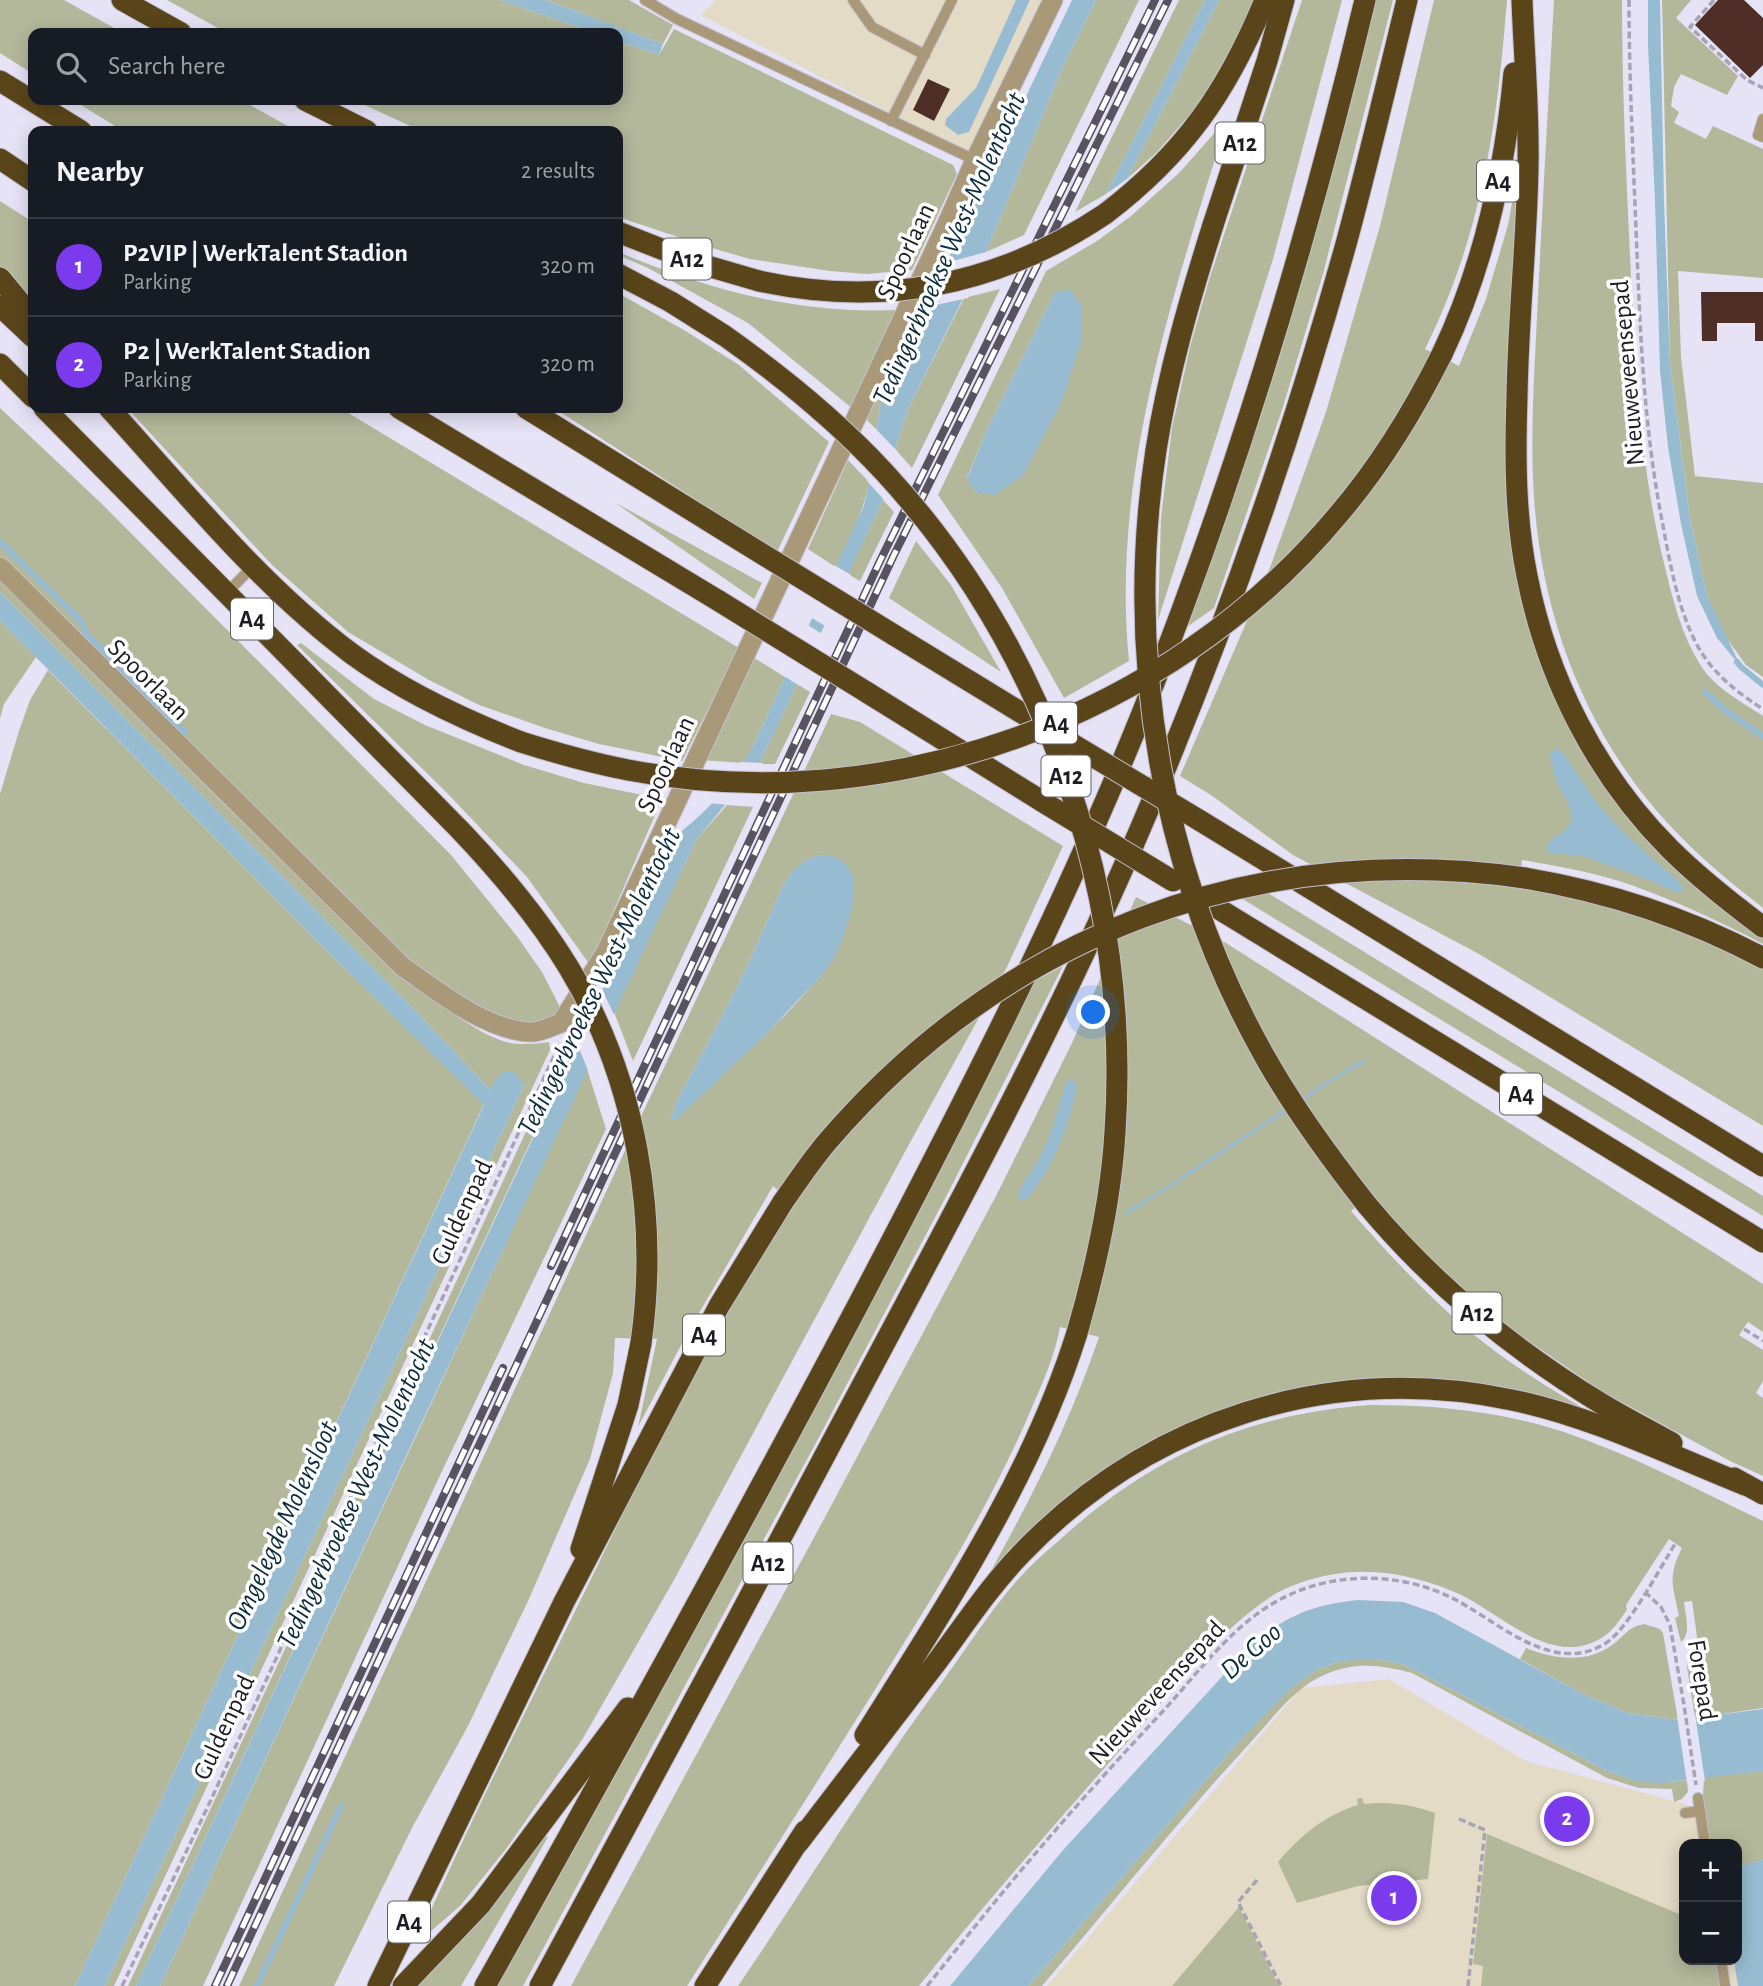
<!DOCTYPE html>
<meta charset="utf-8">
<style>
:root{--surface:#171b24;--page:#242831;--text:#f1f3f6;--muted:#9ea1a6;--line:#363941;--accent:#7c3aed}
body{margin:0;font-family:"Alegreya Sans",sans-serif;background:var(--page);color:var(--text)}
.controls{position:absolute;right:21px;bottom:21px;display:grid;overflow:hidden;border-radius:14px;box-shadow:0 4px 18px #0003}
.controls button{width:63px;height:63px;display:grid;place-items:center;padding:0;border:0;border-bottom:2px solid var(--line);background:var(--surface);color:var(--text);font:35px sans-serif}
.you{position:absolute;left:1094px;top:1013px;width:24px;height:24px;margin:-18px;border:5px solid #fff;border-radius:50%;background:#1a73e8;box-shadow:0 0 0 10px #1a73e833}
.badge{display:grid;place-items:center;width:46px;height:46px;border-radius:50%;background:var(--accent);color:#fff;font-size:23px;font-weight:700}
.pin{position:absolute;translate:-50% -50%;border:4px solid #fff;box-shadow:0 2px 7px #0006}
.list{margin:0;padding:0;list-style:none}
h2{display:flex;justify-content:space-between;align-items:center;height:91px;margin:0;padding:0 28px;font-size:30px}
h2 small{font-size:23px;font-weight:400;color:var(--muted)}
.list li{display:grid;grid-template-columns:46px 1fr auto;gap:21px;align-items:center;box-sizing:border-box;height:98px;padding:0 28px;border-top:2px solid var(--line)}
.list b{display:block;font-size:26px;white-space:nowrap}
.list p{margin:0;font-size:23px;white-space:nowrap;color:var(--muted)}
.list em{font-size:23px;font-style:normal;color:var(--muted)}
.icon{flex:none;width:38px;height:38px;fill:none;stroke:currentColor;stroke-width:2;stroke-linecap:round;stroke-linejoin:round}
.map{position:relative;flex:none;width:1763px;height:1986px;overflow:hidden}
.search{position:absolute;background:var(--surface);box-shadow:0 4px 18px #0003;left:28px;top:28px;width:595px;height:77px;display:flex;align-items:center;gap:18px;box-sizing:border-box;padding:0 24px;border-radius:14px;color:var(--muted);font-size:26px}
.panel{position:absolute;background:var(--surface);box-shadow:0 4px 18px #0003;left:28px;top:126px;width:595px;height:287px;border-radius:14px}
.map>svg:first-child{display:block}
</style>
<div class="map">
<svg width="1763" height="1986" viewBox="0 0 1763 1986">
<rect width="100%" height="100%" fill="#e6e3f7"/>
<g fill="#e4dbc6" fill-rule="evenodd">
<polygon points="716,0 1051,0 970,154 701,15"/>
<path d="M1389 1679 1526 1761 1707 1810 1763 1801V1986H1047L1301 1688ZM1684 1844H1737V1960H1684Z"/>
</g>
<g fill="#b3b89b" fill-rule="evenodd">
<polygon points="0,0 64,0 123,33 33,33 33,74 0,53"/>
<polygon points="167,0 500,0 595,33 227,33"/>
<polygon points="546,0 629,0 673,25 663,44"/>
<polygon points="1096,0 1139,0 1024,235 986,252 1062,69"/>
<polygon points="1179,0 1205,0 1106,194 1075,212"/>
<polygon points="1219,0 1255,0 1245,23 1200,103 1157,152 1127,179"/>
<polygon points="1302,0 1342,0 1273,259 1158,620 1161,518 1172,428 1190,347 1209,280"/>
<path d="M1376 0H1393L1323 274 1282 410 1214 608 1184 629C1213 551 1243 473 1268 394 1309 264 1344 132 1376 0Z"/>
<path d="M1434 0H1507C1497 126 1482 234 1425 349L1459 366 1486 299 1508 225 1519 164 1513 555 1520 592 1529 628 1555 697 1716 902 1763 938V944C1721 922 1678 902 1634 886 1598 873 1560 867 1522 860L1519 886 1553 892 1653 920 1750 961 1763 969V1126L1479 954 1293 855 1211 795 1180 776 1271 565 1326 412 1380 226Z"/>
<path d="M1554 0H1622C1622 85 1626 170 1630 255 1635 360 1639 464 1665 567 1673 601 1682 636 1701 666 1715 688 1742 702 1763 716V908C1734 885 1705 862 1679 835 1590 745 1542 622 1534 497 1530 437 1534 377 1537 317 1542 212 1548 106 1554 0Z"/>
<polygon points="1662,0 1691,0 1676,18 1738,76 1727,95 1681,74 1674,87 1671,106 1679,112 1674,123 1706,139 1713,126 1763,149 1763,278 1678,271 1681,358 1695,476 1763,483 1763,677 1746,665 1725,636 1707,596 1690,519 1670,363"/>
<polygon points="674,29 953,165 957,174 912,270 867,274 830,271 750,259 705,246 618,217 618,131 421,131 354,100 618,100 618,41 659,55"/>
<polygon points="73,100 241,100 297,131 123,131"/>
<path d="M1219 128 1224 130C1171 302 1111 479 1129 661L1064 698 1002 588 938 495 1046 271 1097 241 1131 216 1179 173ZM1055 292 977 493 967 478 986 432Z"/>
<polygon points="0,201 33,222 33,306 0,268"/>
<path d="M618 252C709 290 797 314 897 310L853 409 748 323 648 268 618 255Z"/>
<polygon points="1000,289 912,468 895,449 908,409 964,298"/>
<polygon points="618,293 684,330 739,365 829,442 777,552 554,408 618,408"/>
<polygon points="926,307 884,402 880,404 877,430 866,419 916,308"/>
<path d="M0 408 101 503 451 855 516 935 542 972 562 1011C553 1016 542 1022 531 1022 490 1024 429 975 396 952L0 556Z"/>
<polygon points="127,408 340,408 739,648 682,761 599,744 548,729 479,705 429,680 348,632 272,565"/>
<polygon points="848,460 870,483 858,521 837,568 808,549"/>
<polygon points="883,500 894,512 860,581 848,574"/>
<polygon points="614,502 762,583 754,599"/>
<polygon points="916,541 951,585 1001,672 889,598"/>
<path d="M0 576 420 990C445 1007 473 1030 500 1040 515 1046 534 1044 549 1042L550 1050 114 1986H105L524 1085 496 1079 491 1091 409 1004 0 592Z"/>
<polygon points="0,621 36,657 4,704 0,718"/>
<polygon points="301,643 374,699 425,725 524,765 584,783 662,799 590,965 527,877 447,793 297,645"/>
<polygon points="753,657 785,677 749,755 744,763 700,760"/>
<polygon points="48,670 335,959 484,1104 75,1986 0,1986 0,794 19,731 30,700"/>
<polygon points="797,684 810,692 775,764 759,764"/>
<path d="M831 714 860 722 1063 846 1007 967 907 1148 674 1580 582 1740 506 1849 460 1906 416 1944C470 1820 532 1699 592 1577 654 1450 714 1321 795 1205L773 1186 688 1332 638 1427 657 1339 615 1338 613 1373 590 1459 529 1599 468 1726 413 1826 334 1986H239L635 1129ZM821 855 846 865 853 878 821 976 786 1014 676 1119 671 1120 676 1103 740 982 784 884C793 868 804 859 821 855Z"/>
<polygon points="727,805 753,807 633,1061 614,1012 696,840"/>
<polygon points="1268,893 1763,1196 1763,1216 1241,898"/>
<path d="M1136 897 1226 943 1763 1284V1332L1748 1322 1739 1335 1763 1350V1381L1756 1393 1763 1398V1476L1730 1461 1603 1392 1505 1325 1472 1299 1394 1223 1371 1195 1351 1211C1387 1253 1426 1294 1468 1330 1511 1366 1559 1394 1607 1422L1411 1380 1140 1449 1090 1480 1037 1525 983 1585C1028 1505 1069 1425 1099 1337L1060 1327C1055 1356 1042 1384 1030 1412 999 1485 959 1554 917 1622 842 1744 764 1865 687 1986H571L824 1519 997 1194 1072 1043Z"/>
<polygon points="1063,966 949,1191 818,1439 523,1986 496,1986 787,1460 1035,981"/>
<polygon points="572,1033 577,1042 136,1986 128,1986"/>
<polygon points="587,1069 606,1129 443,1469 203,1986 160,1986"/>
<path d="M1370 1405C1435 1405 1501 1411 1564 1432 1632 1455 1698 1490 1763 1521V1708L1695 1718 1687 1667 1697 1637 1692 1601 1684 1602C1685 1615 1692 1633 1681 1642L1675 1618 1679 1616C1673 1586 1667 1577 1682 1548L1669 1539 1626 1605 1627 1610C1620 1619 1613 1631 1603 1637 1553 1670 1501 1613 1459 1594 1422 1577 1376 1567 1335 1574 1311 1578 1285 1586 1266 1600 1214 1636 1171 1693 1129 1740 1058 1821 986 1902 919 1986H738C807 1885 870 1780 942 1682 966 1649 988 1614 1014 1584 1029 1566 1047 1551 1064 1536 1154 1455 1249 1414 1370 1405Z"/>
<path d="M1644 1624 1660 1629 1663 1633 1678 1720 1627 1713 1583 1694 1520 1659 1526 1648C1553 1659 1587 1664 1612 1645 1625 1636 1627 1627 1644 1624Z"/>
<path d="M1363 1659H1377L1405 1665 1607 1771C1637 1782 1656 1784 1687 1780L1688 1792 1682 1799 1674 1802 1672 1789 1639 1788 1607 1778 1412 1673C1382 1665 1354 1661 1324 1675 1294 1688 1272 1719 1250 1743 1178 1821 1111 1905 1042 1986H1029L1237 1744 1287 1691 1316 1670 1340 1661Z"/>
<polygon points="1763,1771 1763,1860 1737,1866 1737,1844 1710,1844 1703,1796 1704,1777"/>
<path d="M1362 1798 1364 1804C1389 1801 1411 1804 1435 1813L1428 1879 1358 1886 1297 1903 1278 1862C1299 1837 1326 1814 1358 1805L1357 1799Z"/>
<polygon points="1487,1834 1684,1916 1684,1960 1716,1960 1720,1986 1481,1986 1483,1966 1473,1964"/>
<polygon points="540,1836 548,1837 461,1986 410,1986"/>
<polygon points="1239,1907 1279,1986 1172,1986"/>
</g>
<g fill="#97bcd1">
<polygon points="500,0 546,0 663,44 659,55 618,41 618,33 595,33"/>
<polygon points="1016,0 1030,0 969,132 958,135 945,125 946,119 976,88"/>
<path d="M1072 0H1096L1062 69 986 252 908 409 895 449 883 500 777 727 759 764 696 840 421 1424 160 1986H136L674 837C707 813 737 779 755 742L863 508 871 478 878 466 876 440 880 404 884 402 926 306Z"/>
<polygon points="1205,0 1219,0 1127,179 1106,194"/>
<polygon points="1648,0 1660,0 1664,201 1670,363 1690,519 1707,596 1741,667 1717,638 1697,596 1681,524 1668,447 1660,371 1655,201 1648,45"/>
<polygon points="1071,290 1082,307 1081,343 1062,401 1023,475 995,495 977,493 967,479 986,432 1055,292"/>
<polygon points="0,592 409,1004 490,1090 496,1079 505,1071 514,1072 524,1085 105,1986 75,1986 484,1105 335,959 0,621"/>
<path d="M1557 748 1563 753C1574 768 1583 784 1594 799 1619 831 1651 858 1682 884L1683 891 1675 892 1652 881 1583 856 1552 853 1548 851V843C1555 836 1566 832 1570 824 1576 810 1561 793 1557 781 1553 772 1551 762 1550 753Z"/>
<path d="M821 855C836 855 849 862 853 878 858 900 843 940 833 960 824 975 810 988 798 1000 760 1042 717 1080 676 1120H671L676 1103 740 982 784 884C793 868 803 859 821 855Z"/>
<polygon points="1362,1060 1366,1060 1366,1062 1342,1075 1185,1178 1126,1215 1125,1211 1153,1195 1332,1078"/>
<path d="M1069 1079H1073L1077 1087C1069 1122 1058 1156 1037 1186 1032 1193 1029 1199 1021 1201L1018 1197C1020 1184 1035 1167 1042 1153 1053 1131 1058 1108 1065 1085Z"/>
<path d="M1358 1600 1403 1602 1435 1613 1583 1694 1627 1713 1678 1720 1763 1709V1771L1659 1783 1636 1781 1607 1771 1405 1665 1377 1659 1340 1661 1316 1670 1288 1691 1237 1744 1029 1986H950L1064 1849 1252 1644C1288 1615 1312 1605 1358 1600Z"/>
<polygon points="1763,1860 1763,1986 1738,1986 1734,1960 1737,1960 1737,1866"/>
</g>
<g fill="#e6e3f7">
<polygon points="990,251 968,298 922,308 942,264"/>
<polygon points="874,427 898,452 886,502 867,481 870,464 875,462 876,444 873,440"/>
<polygon points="834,565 851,575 827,627 810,617"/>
<polygon points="806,624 824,635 800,686 782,675"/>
<polygon points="740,762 763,763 731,805 707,803"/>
<polygon points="600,985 615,1017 589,1073 575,1038"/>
<polygon points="1695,1714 1705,1781 1687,1783 1677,1716"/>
</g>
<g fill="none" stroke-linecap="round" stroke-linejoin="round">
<g stroke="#97bcd1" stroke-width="6">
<polyline points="0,542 81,621 86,634 185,732"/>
<polyline points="1737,662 1741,667 1763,685"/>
<polyline points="1705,692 1727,712 1763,736"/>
<polyline points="257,1986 341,1806"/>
</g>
</g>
<g fill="#4e2e27">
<polygon points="1718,0 1744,0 1763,18 1763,65 1750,78 1695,25"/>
<polygon points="928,79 950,89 934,121 913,110"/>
<polygon points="1701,292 1763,292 1763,341 1755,341 1755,323 1717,323 1717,341 1702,341"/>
</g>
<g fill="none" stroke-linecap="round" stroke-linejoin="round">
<g stroke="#c2bfd1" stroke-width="12">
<g id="service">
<polyline points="645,0 677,19 975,160"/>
<polyline points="853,0 872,27 925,55"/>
<polyline points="1763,119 1758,135 1763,137"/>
<polyline points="891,121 952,0"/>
<polyline points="226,594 253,566"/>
<polyline points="1698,1798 1705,1844"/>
<polyline points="1685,1813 1700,1811"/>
<polyline points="1721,1960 1725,1986"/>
</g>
</g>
<g stroke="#c2bfd1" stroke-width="21">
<path id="minor" d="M0 567 403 967C438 991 485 1030 530 1032 539 1033 552 1026 561 1023L606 952 946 226 975 160 1053 0"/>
</g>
<g stroke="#c2bfd1" stroke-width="23">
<g id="motorway">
<polyline points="122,0 181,33"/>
<path d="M1522 0C1524 54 1529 110 1528 164 1527 242 1518 319 1517 397 1515 456 1515 517 1527 576 1547 678 1596 775 1670 849 1699 878 1731 903 1763 927"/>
<polyline points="0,81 81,131"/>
<polyline points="305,100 367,131"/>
<polyline points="0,159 33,181"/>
<path d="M1105 214C1184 154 1227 92 1265 0"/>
<polyline points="1213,225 1267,61 1284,0"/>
<polyline points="618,232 697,263 759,281"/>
<polyline points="618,274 671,302 725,336"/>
<polyline points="0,278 33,318"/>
<polyline points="0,306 33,337"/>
<path d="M1442 354C1484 266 1505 169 1514 73"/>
<polyline points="0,364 33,397"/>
<polyline points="44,408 460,830"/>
<path d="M109 408C186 493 260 585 352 654 404 692 462 719 521 742"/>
<polyline points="399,408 719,601"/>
<polyline points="526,408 746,544"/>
<polyline points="894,635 1074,745"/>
<polyline points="868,693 1048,805"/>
<polyline points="1199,820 1763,1166"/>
<path d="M1525 878C1608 892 1688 918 1763 958"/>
<polyline points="1191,892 1763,1242"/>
<path d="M1367 1205C1432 1283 1515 1351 1602 1404 1625 1418 1649 1430 1672 1443"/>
<polyline points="1734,1478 1763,1494"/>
<polyline points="581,1549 628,1405 641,1343"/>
<path d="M865 1735C945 1607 1031 1479 1077 1333"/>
<path d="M798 1843C845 1781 892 1720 939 1659 965 1624 990 1586 1021 1554 1149 1420 1329 1362 1512 1400 1591 1416 1670 1455 1745 1485"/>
<polyline points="378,1986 564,1602 719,1306 783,1202"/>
<polyline points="403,1986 481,1904 628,1708"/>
<path d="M485 1986C612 1760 737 1533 859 1303 961 1109 1061 915 1143 711 1236 479 1307 243 1365 0"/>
<path d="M540 1986C654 1774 769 1563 881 1350 977 1170 1073 990 1152 801 1228 620 1293 434 1346 244 1368 163 1387 82 1407 0"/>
<polyline points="705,1986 805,1831"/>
</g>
</g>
<g stroke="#a6a3b3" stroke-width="3.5" stroke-dasharray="7 3.5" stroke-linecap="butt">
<path d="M1629 0C1629 76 1633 152 1636 229 1640 325 1643 420 1661 515 1669 557 1676 604 1696 643 1711 672 1736 692 1763 709"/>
<polyline points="1714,0 1690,27 1747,80 1763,88"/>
<polyline points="1744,1329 1763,1341"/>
<polyline points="1645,1592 1661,1607 1670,1625 1684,1705 1696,1785"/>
<polyline points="1459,1819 1485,1830 1468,1986"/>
<polyline points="1257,1880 1238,1902 1281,1986"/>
<polyline points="122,1986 209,1804 560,1043"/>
<path d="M927 1986C965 1939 1002 1892 1041 1847 1081 1800 1123 1754 1165 1709 1202 1668 1238 1618 1289 1595 1338 1572 1399 1573 1448 1596 1494 1617 1551 1678 1606 1643 1628 1629 1660 1568 1675 1544"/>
</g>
<use href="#service" stroke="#aa9979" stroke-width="10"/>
<use href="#minor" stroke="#aa9979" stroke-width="19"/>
<use href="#motorway" stroke="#5a451a" stroke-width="21"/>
<g stroke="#57545f" stroke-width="8">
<g id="rail">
<polyline points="551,1266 880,561 1155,0"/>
<polyline points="215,1986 503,1368"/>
<polyline points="227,1986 893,557 1168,0"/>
</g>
</g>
<use href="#rail" stroke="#fff" stroke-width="5" stroke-dasharray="16" stroke-linecap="butt"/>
<g stroke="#c2bfd1" stroke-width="23" stroke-linecap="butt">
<g id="motorway-bridge">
<path d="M1213 225C1190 298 1168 373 1156 450 1124 657 1162 875 1265 1057 1294 1109 1330 1158 1367 1205"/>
<path d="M759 281C883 308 999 285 1105 214"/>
<path d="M725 336C783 377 837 421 885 473 1047 649 1131 894 1115 1132 1111 1200 1096 1267 1077 1333"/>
<polyline points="746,544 894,635"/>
<polyline points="719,601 868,693"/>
<path d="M521 742C556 753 592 763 628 770 888 820 1168 719 1338 515 1380 466 1413 412 1442 354"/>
<polyline points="1074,745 1199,820"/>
<polyline points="1048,805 1173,881"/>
<path d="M460 830C501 873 538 917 569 968 636 1079 659 1215 641 1343"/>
<path d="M783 1202C797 1182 811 1161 827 1142 1006 934 1253 840 1525 878"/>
</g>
</g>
<use href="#motorway-bridge" stroke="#5a451a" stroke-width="21"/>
</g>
<g text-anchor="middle" stroke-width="7" stroke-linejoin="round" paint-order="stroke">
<g fill="#fff" stroke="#626166" stroke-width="2">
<rect x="1215.5" y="122.5" width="49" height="41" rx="5"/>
<rect x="1477" y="160.5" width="42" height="41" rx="5"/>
<rect x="662.5" y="238.5" width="49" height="41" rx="5"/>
<rect x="231" y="598.5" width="42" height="41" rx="5"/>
<rect x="1035" y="702.5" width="42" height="41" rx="5"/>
<rect x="1041.5" y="755.5" width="49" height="41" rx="5"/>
<rect x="1500" y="1073.5" width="42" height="41" rx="5"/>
<rect x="1452.5" y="1292.5" width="49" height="41" rx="5"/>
<rect x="683" y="1314.5" width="42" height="41" rx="5"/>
<rect x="743.5" y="1542.5" width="49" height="41" rx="5"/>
<rect x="388" y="1901.5" width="42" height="41" rx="5"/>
</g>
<g font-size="24" font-weight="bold" fill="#1f1d24">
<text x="1240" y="151">A12</text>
<text x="1498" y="189">A4</text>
<text x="687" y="267">A12</text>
<text x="252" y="627">A4</text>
<text x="1056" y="731">A4</text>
<text x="1066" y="784">A12</text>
<text x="1521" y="1102">A4</text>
<text x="1477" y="1321">A12</text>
<text x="704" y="1343">A4</text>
<text x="768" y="1571">A12</text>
<text x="409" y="1930">A4</text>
</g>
<g font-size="26" fill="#1f1d24" stroke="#fff">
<text transform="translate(905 251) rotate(-65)" y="9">Spoorlaan</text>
<text transform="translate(1627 373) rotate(-95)" y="9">Nieuweveensepad</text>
<text transform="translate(149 679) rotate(45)" y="9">Spoorlaan</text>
<text transform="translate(665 764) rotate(-65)" y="9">Spoorlaan</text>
<text transform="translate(461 1212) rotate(-65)" y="9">Guldenpad</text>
<text transform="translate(1703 1680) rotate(81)" y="9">Forepad</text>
<text transform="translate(1156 1692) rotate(-47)" y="9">Nieuweveensepad</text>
<text transform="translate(223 1727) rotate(-65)" y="9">Guldenpad</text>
</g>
<g font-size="28" font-style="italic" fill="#0b2d3d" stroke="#fff">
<text transform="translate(948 248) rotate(-66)" y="10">Tedingerbroekse West-Molentocht</text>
<text transform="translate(598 981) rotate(-64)" y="10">Tedingerbroekse West-Molentocht</text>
<text transform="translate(355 1493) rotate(-65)" y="10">Tedingerbroekse West-Molentocht</text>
<text transform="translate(281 1525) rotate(-65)" y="10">Omgelegde Molensloot</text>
<text transform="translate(1250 1650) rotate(-41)" y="10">De Goo</text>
</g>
</g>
</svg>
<div class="controls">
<button>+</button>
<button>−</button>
</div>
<div class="you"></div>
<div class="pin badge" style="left:1394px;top:1898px">1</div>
<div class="pin badge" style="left:1567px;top:1819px">2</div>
<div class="search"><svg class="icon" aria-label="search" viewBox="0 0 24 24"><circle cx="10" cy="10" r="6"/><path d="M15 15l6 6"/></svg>Search here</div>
<section class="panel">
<h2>Nearby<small>2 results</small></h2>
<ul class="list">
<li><span class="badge">1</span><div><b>P2VIP | WerkTalent Stadion</b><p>Parking</p></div><em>320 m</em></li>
<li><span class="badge">2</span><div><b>P2 | WerkTalent Stadion</b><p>Parking</p></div><em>320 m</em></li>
</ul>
</section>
</div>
